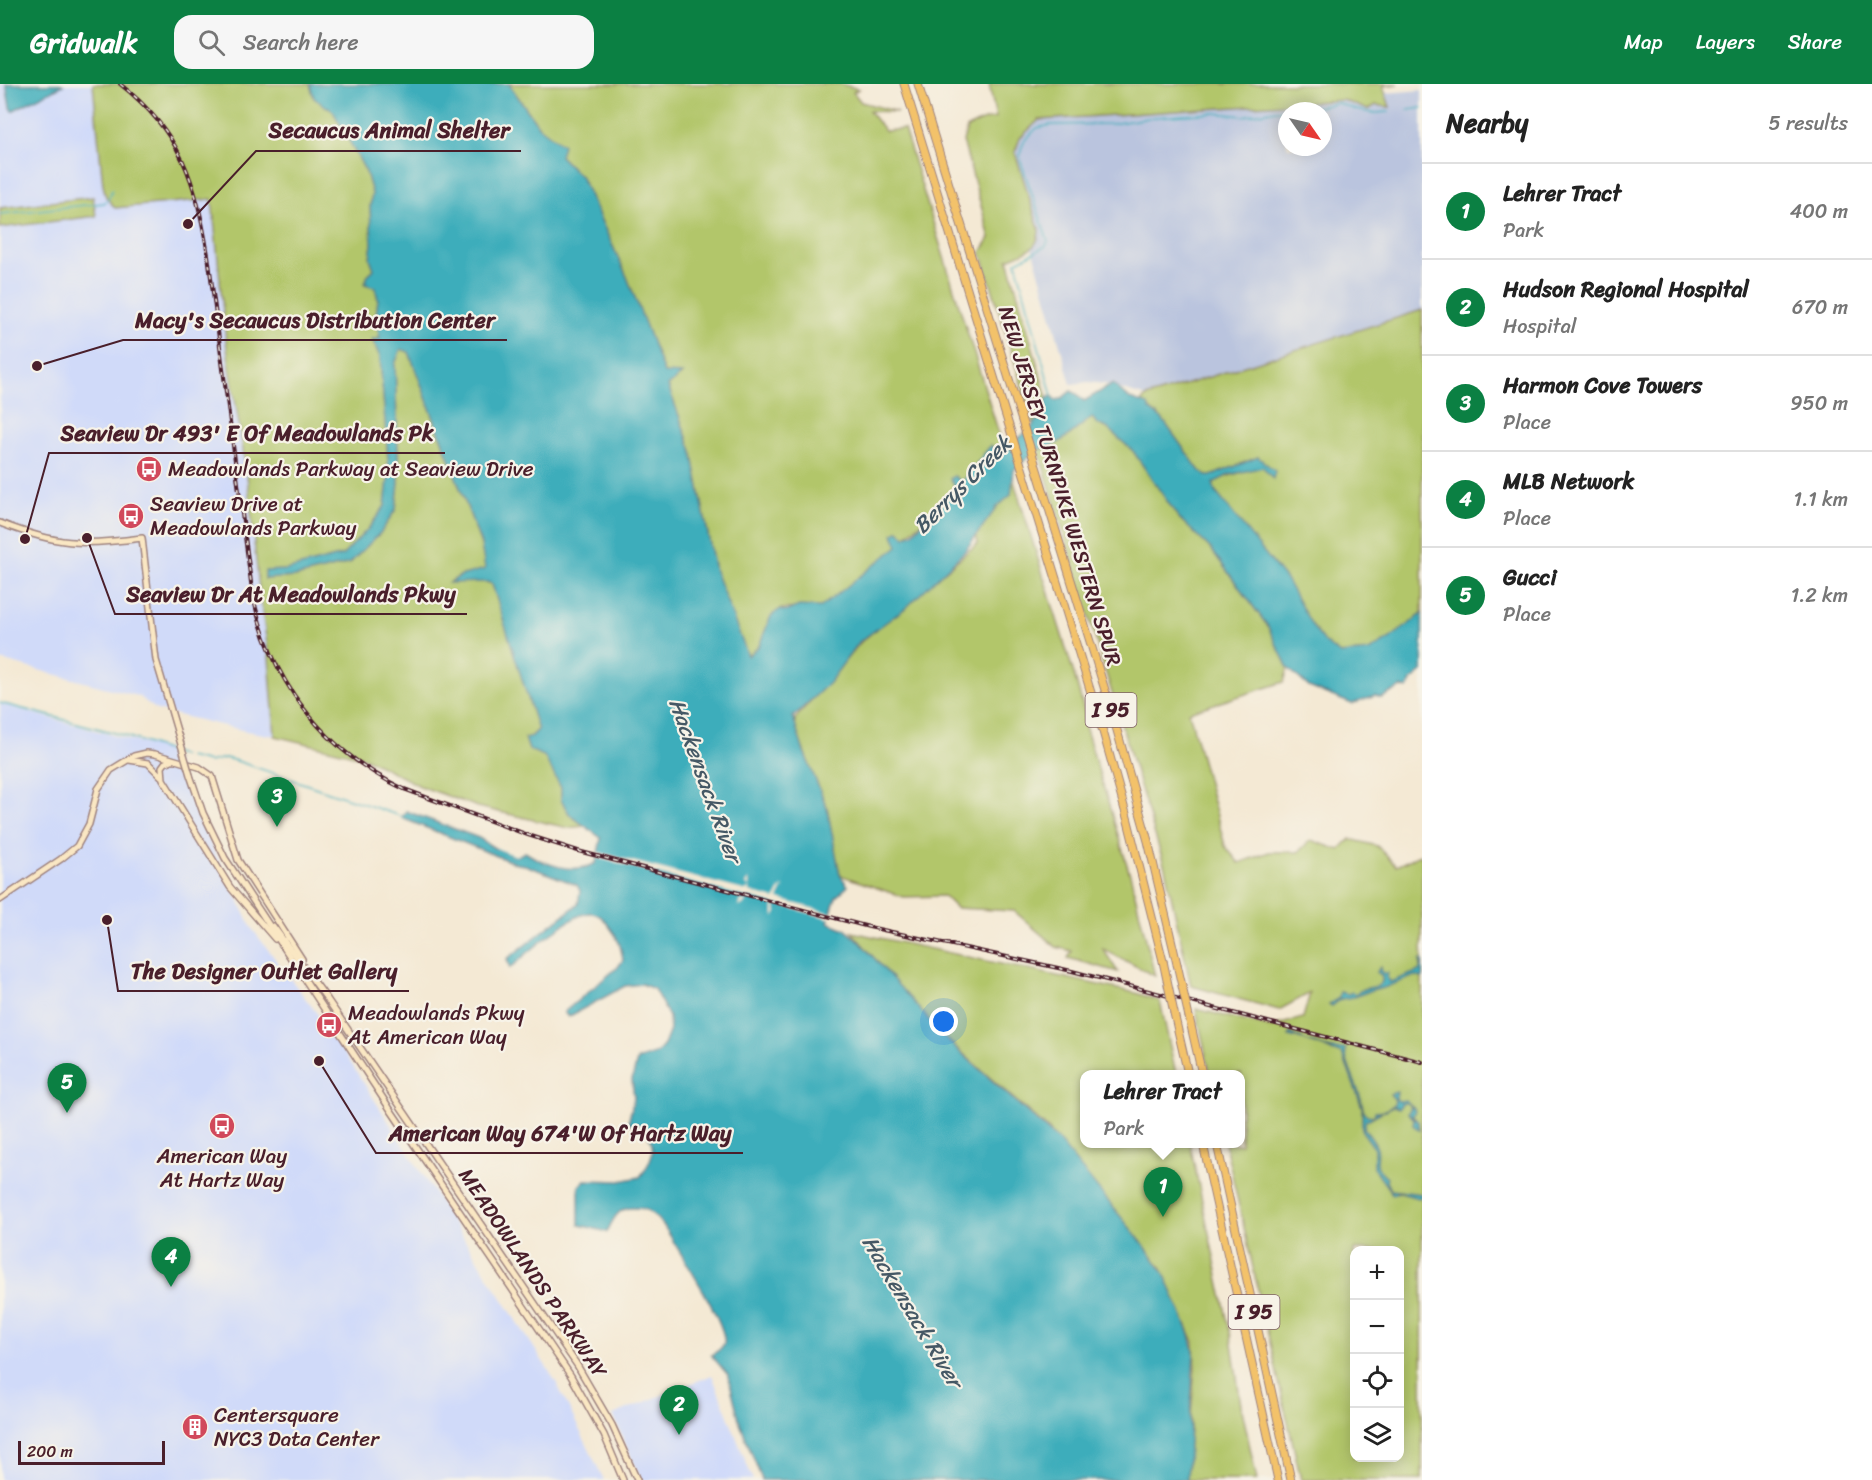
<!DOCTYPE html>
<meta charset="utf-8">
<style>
:root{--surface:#fff;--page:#f6f6f6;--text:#222;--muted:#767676;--line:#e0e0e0;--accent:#0b8043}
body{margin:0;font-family:Sriracha,sans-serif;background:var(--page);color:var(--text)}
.controls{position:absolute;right:18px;bottom:18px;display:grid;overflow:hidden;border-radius:12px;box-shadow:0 3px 15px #0003}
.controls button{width:54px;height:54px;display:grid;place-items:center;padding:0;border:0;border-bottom:2px solid var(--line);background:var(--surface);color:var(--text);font:30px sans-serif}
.compass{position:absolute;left:1278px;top:18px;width:54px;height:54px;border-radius:50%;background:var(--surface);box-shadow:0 3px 15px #0003;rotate:124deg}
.scale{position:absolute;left:18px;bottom:15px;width:147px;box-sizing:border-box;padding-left:6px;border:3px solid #4a1f2b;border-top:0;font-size:16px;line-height:21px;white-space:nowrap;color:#4a1f2b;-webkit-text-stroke:4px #f7f3e8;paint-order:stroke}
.you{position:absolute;left:944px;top:938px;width:21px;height:21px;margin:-15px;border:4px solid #fff;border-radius:50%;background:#1a73e8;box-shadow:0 0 0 9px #1a73e833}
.badge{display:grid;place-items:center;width:39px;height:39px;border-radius:50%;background:var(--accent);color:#fff;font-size:20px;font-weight:700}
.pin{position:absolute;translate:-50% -50px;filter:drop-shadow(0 2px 3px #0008)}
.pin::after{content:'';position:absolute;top:32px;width:21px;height:18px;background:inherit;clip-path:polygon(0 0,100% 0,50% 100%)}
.popup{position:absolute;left:1080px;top:986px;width:165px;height:78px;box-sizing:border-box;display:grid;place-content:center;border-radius:12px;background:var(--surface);filter:drop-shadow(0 2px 4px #0005);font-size:20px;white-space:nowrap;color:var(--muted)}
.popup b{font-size:22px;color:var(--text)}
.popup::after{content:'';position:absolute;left:50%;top:100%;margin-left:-12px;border:12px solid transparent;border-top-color:var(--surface)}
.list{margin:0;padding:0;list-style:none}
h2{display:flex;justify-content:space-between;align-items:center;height:78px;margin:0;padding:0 24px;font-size:26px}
h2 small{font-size:20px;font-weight:400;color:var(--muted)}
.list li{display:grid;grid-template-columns:39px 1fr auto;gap:18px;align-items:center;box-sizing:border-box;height:96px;padding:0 24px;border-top:2px solid var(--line)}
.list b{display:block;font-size:22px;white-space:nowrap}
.list p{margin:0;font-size:20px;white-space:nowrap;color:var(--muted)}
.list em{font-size:20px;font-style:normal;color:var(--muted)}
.icon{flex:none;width:33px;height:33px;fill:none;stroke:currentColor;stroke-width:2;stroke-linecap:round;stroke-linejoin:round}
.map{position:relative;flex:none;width:1422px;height:1396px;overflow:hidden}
header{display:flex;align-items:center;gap:36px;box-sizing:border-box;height:84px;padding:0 30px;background:var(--accent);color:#fff}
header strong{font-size:28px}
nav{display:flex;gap:33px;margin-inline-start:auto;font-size:21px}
.search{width:420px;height:54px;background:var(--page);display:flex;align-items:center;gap:15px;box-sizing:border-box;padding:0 21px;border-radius:18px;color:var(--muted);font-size:22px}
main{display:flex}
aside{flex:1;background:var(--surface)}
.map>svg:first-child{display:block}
</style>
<header>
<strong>Gridwalk</strong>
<div class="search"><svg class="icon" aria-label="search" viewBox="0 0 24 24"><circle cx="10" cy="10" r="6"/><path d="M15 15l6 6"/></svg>Search here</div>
<nav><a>Map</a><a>Layers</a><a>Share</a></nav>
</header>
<main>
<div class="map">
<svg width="1422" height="1396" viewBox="0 0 1422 1396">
<rect width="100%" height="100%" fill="#f7f3e8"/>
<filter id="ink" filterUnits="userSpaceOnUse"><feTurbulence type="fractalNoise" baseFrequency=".0167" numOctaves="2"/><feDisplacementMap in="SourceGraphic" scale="12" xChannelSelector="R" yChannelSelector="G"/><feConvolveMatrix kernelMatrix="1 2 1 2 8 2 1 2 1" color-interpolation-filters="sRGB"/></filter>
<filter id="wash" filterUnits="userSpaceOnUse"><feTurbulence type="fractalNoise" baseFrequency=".008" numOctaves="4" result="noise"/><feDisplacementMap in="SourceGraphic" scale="24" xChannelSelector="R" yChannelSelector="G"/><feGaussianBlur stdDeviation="1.35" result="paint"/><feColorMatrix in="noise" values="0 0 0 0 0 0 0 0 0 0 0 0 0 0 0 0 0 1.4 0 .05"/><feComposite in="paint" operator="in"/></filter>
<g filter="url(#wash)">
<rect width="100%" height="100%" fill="#f4e9d4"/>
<g fill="#d0daf9">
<polygon points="0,0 93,0 103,101 126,123 212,115 226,258 247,391 260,514 269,573 275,652 246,647 157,626 138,612 0,576"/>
<polygon points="0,620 170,667 206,750 253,846 329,945 556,1298 604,1396 0,1396"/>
<polygon points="712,1291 753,1396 641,1396 613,1331"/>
</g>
<path fill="#bac4de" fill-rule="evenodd" d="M1422 6V226L1146 313 1105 300 1088 298 1071 300 997 40ZM1287 27H1323V63H1287Z"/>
<g fill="#b2c66a" stroke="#7e724a" stroke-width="1.5" fill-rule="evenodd">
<polygon points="93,0 310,0 314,14 333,27 366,88 372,109 370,124 372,160 370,174 374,185 368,191 365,200 375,203 378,215 376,232 380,255 373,256 380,273 389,388 385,422 368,445 343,471 286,486 266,487 265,495 295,493 350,479 381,448 396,425 399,399 395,280 401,265 409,268 481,460 486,485 460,492 450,498 487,498 492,500 529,610 538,646 532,652 525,654 529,666 544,671 561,704 561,716 570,731 585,742 568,744 478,723 420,702 366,674 275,652 269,573 260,514 247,391 226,258 212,115 115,124 106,113 103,101"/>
<polygon points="509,0 840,0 859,5 853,8 861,18 898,28 869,27 885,47 904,45 1074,590 1087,637 1085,642 1131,794 1155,892 1103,865 1118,888 1068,874 1072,867 1056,863 1014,827 956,824 944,812 903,813 840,791 827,724 795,645 795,635 861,558 978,459 976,450 947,416 905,453 898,464 823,523 781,525 757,566 745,573 715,487 692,367 668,302 681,291 664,289 627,193 581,93 560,72 562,61 539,43"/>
<path d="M989 0H1398L1383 2 1390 23 1376 21 1368 26 1343 16 1039 36 1020 54 1015 68 1039 145C1039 167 1025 167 1008 175L1047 314V322L1034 341 981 168 990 154 963 57 967 44 984 36 996 34Z"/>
<polygon points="93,113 96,132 0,144 0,124"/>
<polygon points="1422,226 1422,530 1389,555 1369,567 1340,570 1324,558 1215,407 1213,399 1218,395 1263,382 1258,373 1211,392 1206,392 1199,386 1163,336 1141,318 1146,313"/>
<path d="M1092 333 1097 340 1107 344 1133 367 1178 433 1211 465 1267 541 1288 584 1284 598 1189 628 1225 762 1239 779 1269 768H1298L1311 756 1339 766 1350 755 1377 762 1396 782 1422 770V1396H1301L1225 1060H1241V990H1210L1196 925 1270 943 1303 934 1310 909 1279 926 1191 902 1165 784 1038 365C1057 365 1077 344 1092 333ZM1354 1166H1400V1374H1354Z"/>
<polygon points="852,848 1136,909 1160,917 1176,990 1085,990 1085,1060 1190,1060 1231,1253 1241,1321 1257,1396 1186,1396 1195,1282 1194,1258 1161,1183 1049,1046 932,942"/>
</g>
<g fill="#3eadbb" stroke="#446673" stroke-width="1.5">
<polygon points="6,0 60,0 63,1 12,27 10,23"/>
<path d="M310 0H509L539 43 563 61 560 72 581 93 627 193 664 289 682 290 668 302 692 367 715 487 748 572 759 562 771 532 779 526 787 527 799 522 821 523 898 462 893 450 899 446 905 453 913 449 954 407 956 404 950 395 954 392 962 398 991 361 994 365H1005C1021 352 1045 337 1047 314L1052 312 1055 316 1061 315 1071 307 1077 310 1084 317 1113 300 1130 315 1148 321 1150 326 1163 336 1199 386 1206 392H1211L1258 373 1275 387 1273 395 1263 383 1229 391 1213 399 1215 407 1287 497 1313 543 1324 558 1340 570 1369 567 1389 555 1422 530V588L1411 597 1408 605 1401 603 1382 614 1375 612 1352 620 1309 603 1288 584 1267 541 1211 465 1178 433 1133 367 1107 344 1097 340 1092 333C1077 344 1057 365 1038 365L1014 386 1011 411 997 423 965 467 907 523 859 558 829 599 793 633 803 665 827 724 840 791 848 802 836 813 828 838 845 845 860 858 946 955 1058 1056 1144 1161 1164 1189 1190 1250 1194 1267 1187 1396H762L740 1339 728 1291 711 1271C717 1268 722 1265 724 1259 728 1240 676 1163 664 1142 659 1138 657 1133 651 1129 645 1124 641 1124 633 1124 617 1124 613 1136 607 1148L579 1141V1102L585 1096 620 1097 640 1093C656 1072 658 1059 639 1040H628L634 1014 632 996 637 976 657 969 664 961 670 946 669 933 654 905 642 900 625 902 568 933 564 928 618 883 623 876C621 862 618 853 609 842 605 836 599 829 591 829 572 828 527 870 510 884L507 875 578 820 580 807 577 801 525 781 517 780 402 734 406 727 479 754 496 765 515 773 525 768C545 781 574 791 596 779L601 754 570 731 561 716V704L544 672 529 666 525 654 532 652 538 646 492 500 487 498 449 499 460 492 485 485 481 460 409 268 401 265 395 280 399 399 396 425 381 448 350 479 295 493 265 495V487L286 486 343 471 368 445 385 422 389 388 380 273 372 255H380L376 232 378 215 375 203 365 200 368 191 374 185 370 174 372 160 370 124 372 109 366 88 333 27 314 14Z"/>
<polygon points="1422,876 1422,894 1415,892 1381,905 1375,905 1354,913 1341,915 1332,922 1329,920 1339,914 1340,908 1348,910 1352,908 1355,910 1363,905 1378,902 1382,898 1382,892 1377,888 1380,883 1382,889 1388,889 1387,893 1390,898 1419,887 1421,882 1420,877"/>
<path d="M1290 949C1300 955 1335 970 1344 964L1346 965C1342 976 1364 1011 1363 1027L1367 1031 1374 1032 1375 1028 1386 1027 1394 1020 1395 1016 1390 1010 1397 1008 1396 1015 1399 1017 1406 1016 1415 1026 1413 1032 1418 1037 1419 1046 1413 1041 1414 1035 1408 1029 1411 1024 1408 1019H1402L1399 1024 1393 1022C1388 1026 1383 1026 1378 1030 1373 1032 1371 1035 1366 1036L1364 1044C1368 1050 1373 1056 1376 1062 1382 1074 1369 1079 1387 1094L1386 1097 1390 1106 1422 1110V1113L1418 1114 1397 1108 1393 1111 1374 1085V1064L1362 1047V1023L1342 969 1334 968 1317 960 1289 952Z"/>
</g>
<polygon fill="#f4e9d4" points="597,768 747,807 749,803 746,800 749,794 749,808 775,815 779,807 784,802 778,815 834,830 832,835 776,820 775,824 777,828 774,833 774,820 748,813 745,819 739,823 741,816 745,817 746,813 595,773"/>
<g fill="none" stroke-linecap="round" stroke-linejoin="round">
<g stroke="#3eadbb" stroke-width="1.5">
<polyline points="1408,26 1422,24"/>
<polyline points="0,130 104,119 109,114 112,106"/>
<polyline points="1052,312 1016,178 1046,162 1048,157 1020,75 1021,65 1025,56 1037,44 1051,41 1111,40 1155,33 1215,29 1244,32 1276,26 1306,25 1338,19 1356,26 1373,29 1389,28"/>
<polyline points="0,619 123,651 183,672"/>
<polyline points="188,673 209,678 225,674 237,677 403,733"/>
<polyline points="496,765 517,773"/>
</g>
</g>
</g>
<g filter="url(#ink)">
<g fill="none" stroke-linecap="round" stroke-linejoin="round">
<g stroke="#9f8480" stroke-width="8">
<g id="secondary">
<path d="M0 439C57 461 81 462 142 454L156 576 170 623"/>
<polyline points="129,676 148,679 161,692"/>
<polyline points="172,676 165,679 162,683 163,695 230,803 275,855"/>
<polyline points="190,691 203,729 225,774 392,1028 571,1292 604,1351 623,1396"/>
<polyline points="0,816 61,775 77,762 89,740 98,705 111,686 134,672 147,669 155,670 199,683 212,692 238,776 302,875"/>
<polyline points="273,842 327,915 577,1281 612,1341 637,1396"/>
</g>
</g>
<g stroke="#9f8480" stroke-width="9">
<g id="highway">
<polyline points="904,0 1104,651 1128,737 1163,877"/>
<polyline points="918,0 1113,632 1148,757 1177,880"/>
<polyline points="1174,929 1188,990"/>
<polyline points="1189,933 1202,990"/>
<polyline points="1203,1060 1278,1396"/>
<polyline points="1217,1060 1291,1396"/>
</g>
</g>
<use href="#secondary" stroke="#fae7c3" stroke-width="5"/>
<use href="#highway" stroke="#f3c26a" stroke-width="7"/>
<g stroke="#4a1f2b" stroke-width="4">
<path id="rail" d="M120 0C181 48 196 98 208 171L252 506C268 594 323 667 404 705L528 751 578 767 869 843 1072 887 1422 978"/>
</g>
<use href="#rail" stroke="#f7f3e8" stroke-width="1.5" stroke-dasharray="4.5" stroke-linecap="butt"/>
<g stroke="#9f8480" stroke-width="8" stroke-linecap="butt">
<polyline id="secondary-bridge" points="170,623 190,691"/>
</g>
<g stroke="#9f8480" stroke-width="9" stroke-linecap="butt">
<g id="highway-bridge">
<polyline points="1163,877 1174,929"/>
<polyline points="1177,880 1189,933"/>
</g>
</g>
<use href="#secondary-bridge" stroke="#fae7c3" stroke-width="5"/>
<use href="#highway-bridge" stroke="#f3c26a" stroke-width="7"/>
</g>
</g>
<defs>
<g id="bus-disc" transform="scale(1.35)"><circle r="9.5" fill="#d1495b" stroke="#f7f3e8"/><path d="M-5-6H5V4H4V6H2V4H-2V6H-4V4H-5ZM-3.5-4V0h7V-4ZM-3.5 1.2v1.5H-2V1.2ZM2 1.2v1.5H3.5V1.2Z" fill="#fff"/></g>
<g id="building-disc" transform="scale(1.35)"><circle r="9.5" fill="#d1495b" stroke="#f7f3e8"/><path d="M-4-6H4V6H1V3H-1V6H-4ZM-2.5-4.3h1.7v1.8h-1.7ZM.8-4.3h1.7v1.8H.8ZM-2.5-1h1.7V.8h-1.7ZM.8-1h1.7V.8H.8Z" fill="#fff"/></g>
</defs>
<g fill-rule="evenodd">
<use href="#bus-disc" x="149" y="385"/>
<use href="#bus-disc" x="131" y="432"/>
<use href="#bus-disc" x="329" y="941"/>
<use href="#bus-disc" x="222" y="1042"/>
<use href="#building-disc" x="195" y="1343"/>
</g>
<g text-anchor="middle" stroke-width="4.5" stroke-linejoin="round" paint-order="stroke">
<g fill="#f7f3e8" stroke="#7e5f64" stroke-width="1.5">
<rect x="1085.5" y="609" width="51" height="34" rx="4.5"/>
<rect x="1228.5" y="1211" width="51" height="34" rx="4.5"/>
</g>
<g font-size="20" font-weight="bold" fill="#4a1f2b">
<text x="1111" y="633">I 95</text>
<text x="1254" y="1235">I 95</text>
</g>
<g font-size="21" fill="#4a1f2b" stroke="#f7f3e8" text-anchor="start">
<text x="168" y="392">Meadowlands Parkway at Seaview Drive</text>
<text x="150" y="427">Seaview Drive at<tspan x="150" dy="24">Meadowlands Parkway</tspan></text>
<text x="348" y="936">Meadowlands Pkwy<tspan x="348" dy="24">At American Way</tspan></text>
<text x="222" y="1079" text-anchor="middle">American Way<tspan x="222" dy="24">At Hartz Way</tspan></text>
<text x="214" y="1338">Centersquare<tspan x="214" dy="24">NYC3 Data Center</tspan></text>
</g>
<g font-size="21" fill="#4a1f2b" stroke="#f7f3e8">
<text transform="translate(1060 402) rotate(73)" y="7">NEW JERSEY TURNPIKE WESTERN SPUR</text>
<text transform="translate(533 1189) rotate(56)" y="7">MEADOWLANDS PARKWAY</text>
</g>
<g font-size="22" font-style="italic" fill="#455865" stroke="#f7f3e8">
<text transform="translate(962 400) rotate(-45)" y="8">Berrys Creek</text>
<text transform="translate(706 696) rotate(70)" y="8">Hackensack River</text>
<text transform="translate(913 1227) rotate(59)" y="8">Hackensack River</text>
</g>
</g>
<path fill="none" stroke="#4a1f2b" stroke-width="2" d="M188 140L256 67H521M37 282L123 256H507M25 455L49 369H445M87 454L115 530H467M107 836L118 907H409M319 977L376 1069H743"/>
<g fill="#4a1f2b" stroke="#f7f3e8" stroke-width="2">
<circle cx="188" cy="140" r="6"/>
<circle cx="37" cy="282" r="6"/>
<circle cx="25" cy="455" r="6"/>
<circle cx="87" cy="454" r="6"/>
<circle cx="107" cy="836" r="6"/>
<circle cx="319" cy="977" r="6"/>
</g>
<g font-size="22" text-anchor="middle" font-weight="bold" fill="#4a1f2b" stroke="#f7f3e8" stroke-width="4.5" stroke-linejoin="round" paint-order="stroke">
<text x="389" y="54">Secaucus Animal Shelter</text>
<text x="315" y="244">Macy's Secaucus Distribution Center</text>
<text x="247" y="357">Seaview Dr 493' E Of Meadowlands Pk</text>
<text x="291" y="518">Seaview Dr At Meadowlands Pkwy</text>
<text x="264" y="895">The Designer Outlet Gallery</text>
<text x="560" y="1057">American Way 674'W Of Hartz Way</text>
</g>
</svg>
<div class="controls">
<button>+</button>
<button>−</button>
<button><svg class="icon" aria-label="locate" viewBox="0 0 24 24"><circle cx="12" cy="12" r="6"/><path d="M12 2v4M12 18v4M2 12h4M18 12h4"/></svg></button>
<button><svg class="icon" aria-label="layers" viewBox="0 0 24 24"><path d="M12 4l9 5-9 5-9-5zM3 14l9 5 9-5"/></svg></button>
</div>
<svg class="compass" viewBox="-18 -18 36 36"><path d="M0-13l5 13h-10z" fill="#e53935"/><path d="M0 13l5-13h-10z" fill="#767676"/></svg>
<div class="scale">200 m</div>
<div class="you"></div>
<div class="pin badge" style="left:1163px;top:1133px">1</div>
<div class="popup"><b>Lehrer Tract</b>Park</div>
<div class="pin badge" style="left:679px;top:1351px">2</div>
<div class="pin badge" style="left:277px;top:743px">3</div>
<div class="pin badge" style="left:171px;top:1203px">4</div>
<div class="pin badge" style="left:67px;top:1029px">5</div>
</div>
<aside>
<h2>Nearby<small>5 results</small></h2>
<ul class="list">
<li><span class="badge">1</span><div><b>Lehrer Tract</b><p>Park</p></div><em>400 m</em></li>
<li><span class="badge">2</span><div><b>Hudson Regional Hospital</b><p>Hospital</p></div><em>670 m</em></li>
<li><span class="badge">3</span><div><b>Harmon Cove Towers</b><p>Place</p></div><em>950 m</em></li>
<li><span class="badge">4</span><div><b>MLB Network</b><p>Place</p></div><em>1.1 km</em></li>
<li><span class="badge">5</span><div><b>Gucci</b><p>Place</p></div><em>1.2 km</em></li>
</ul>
</aside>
</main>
